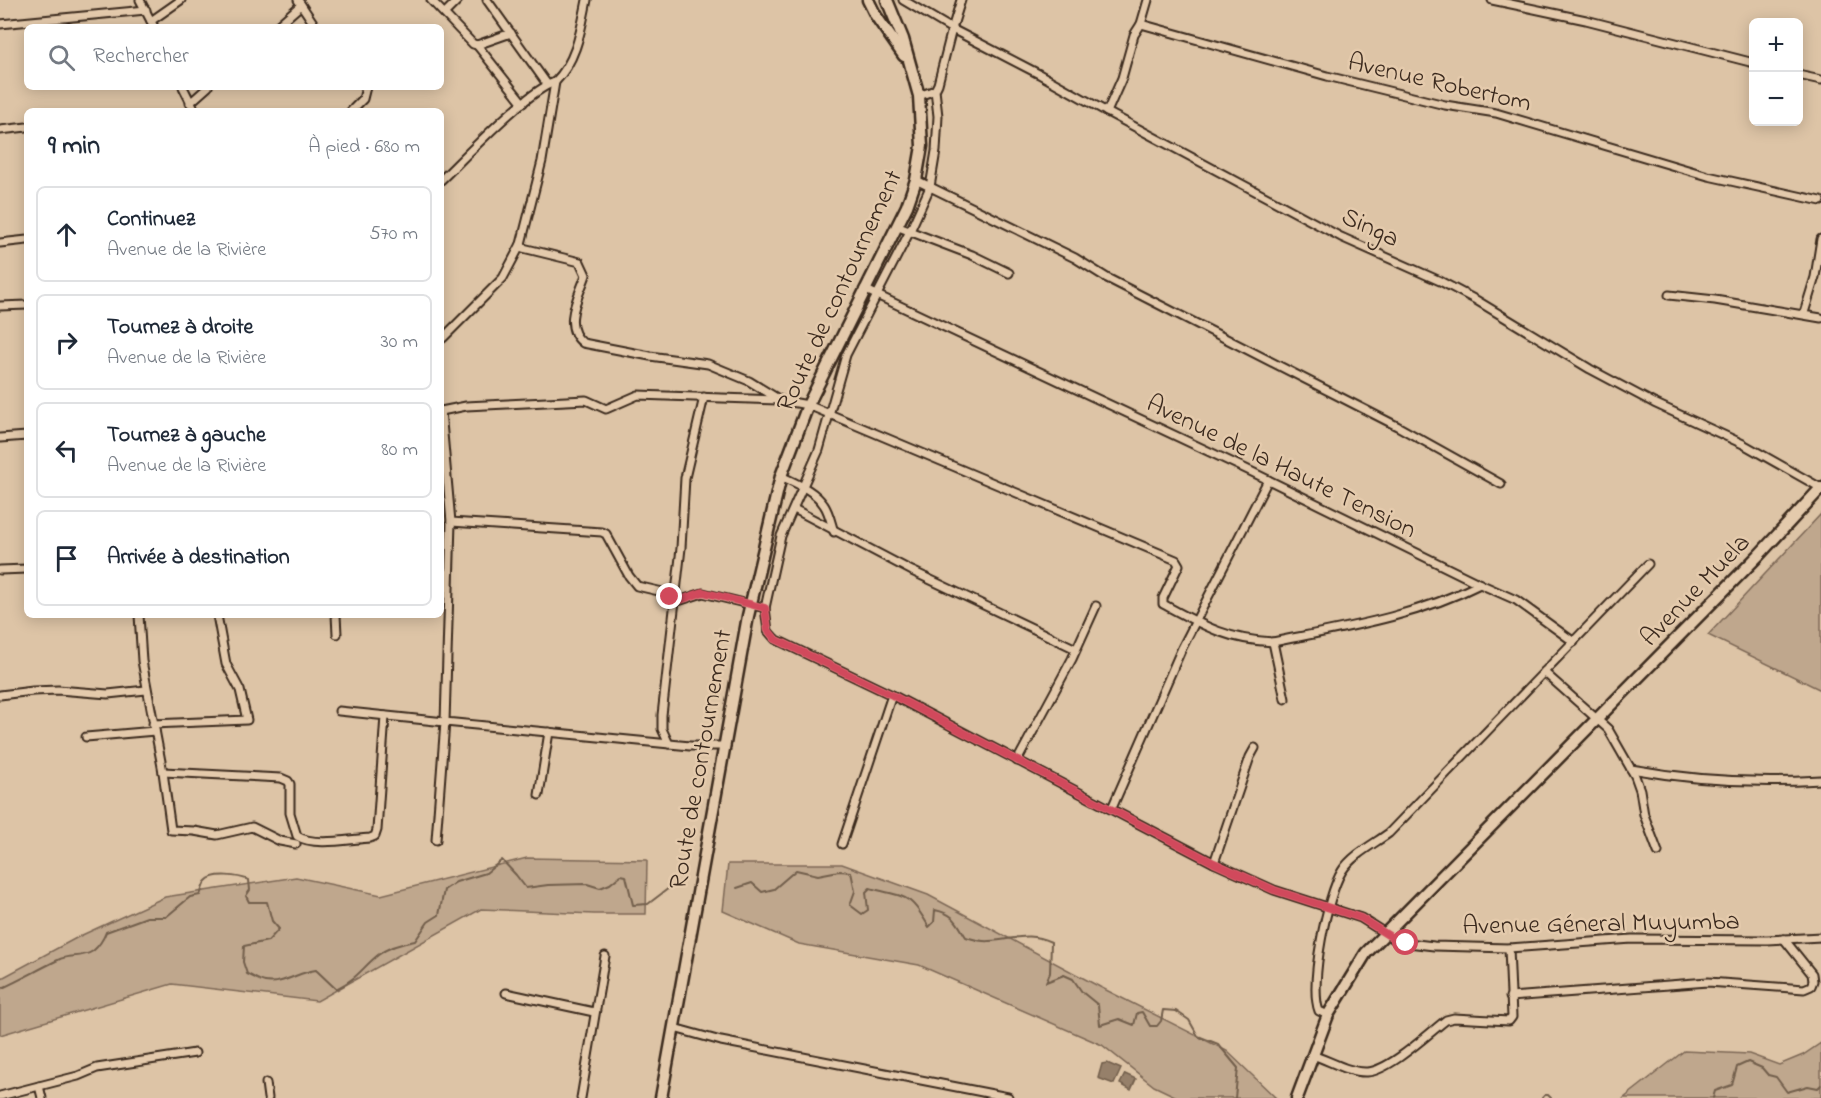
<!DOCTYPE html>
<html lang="fr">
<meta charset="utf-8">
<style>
:root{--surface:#fff;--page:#f2f2f3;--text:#1f2937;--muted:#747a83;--line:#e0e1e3}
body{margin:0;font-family:"Indie Flower",sans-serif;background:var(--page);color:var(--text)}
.controls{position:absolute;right:18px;top:18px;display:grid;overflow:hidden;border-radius:9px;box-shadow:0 3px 15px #0003}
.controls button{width:54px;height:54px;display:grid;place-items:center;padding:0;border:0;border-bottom:2px solid var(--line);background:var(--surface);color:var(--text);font:30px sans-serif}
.stop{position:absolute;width:18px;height:18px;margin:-14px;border:4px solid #d1495b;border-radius:50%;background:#fff}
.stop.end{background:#d1495b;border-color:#fff;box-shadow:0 2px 6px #0008}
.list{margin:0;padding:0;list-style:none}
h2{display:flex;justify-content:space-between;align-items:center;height:78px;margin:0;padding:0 24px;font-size:26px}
h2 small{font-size:20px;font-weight:400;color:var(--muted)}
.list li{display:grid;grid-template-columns:39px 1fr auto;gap:18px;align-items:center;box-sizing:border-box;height:96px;margin:0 12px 12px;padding:0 12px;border:2px solid var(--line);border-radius:9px}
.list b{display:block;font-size:22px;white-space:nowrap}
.list p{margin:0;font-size:20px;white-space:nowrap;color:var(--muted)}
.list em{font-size:20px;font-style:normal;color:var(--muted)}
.icon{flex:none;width:33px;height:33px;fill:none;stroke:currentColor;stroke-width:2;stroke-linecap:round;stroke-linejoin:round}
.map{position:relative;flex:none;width:1821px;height:1098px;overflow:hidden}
.search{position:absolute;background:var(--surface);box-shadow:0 3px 15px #0003;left:24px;top:24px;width:420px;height:66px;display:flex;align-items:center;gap:15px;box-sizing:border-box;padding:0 21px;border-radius:9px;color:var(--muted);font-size:22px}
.panel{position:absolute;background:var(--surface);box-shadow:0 3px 15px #0003;left:24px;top:108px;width:420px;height:510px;border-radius:9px}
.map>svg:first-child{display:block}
</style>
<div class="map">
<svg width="1821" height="1098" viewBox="0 0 1821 1098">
<rect width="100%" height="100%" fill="#ddc4a6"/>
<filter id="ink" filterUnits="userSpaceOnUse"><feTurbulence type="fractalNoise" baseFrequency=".0167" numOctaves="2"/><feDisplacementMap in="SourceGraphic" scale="12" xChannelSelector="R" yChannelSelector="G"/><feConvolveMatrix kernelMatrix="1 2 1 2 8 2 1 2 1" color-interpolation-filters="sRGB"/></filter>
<g filter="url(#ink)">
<g fill="#bfa78d" stroke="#7d6856" stroke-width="1.5">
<polygon points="1821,514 1821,690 1708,635"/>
<polygon points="527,858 647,860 646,914 594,914 481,909 317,1001 172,984 0,1035 0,979 80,936 165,897 296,877 381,895"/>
<polygon points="728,864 842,864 928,895 1100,987 1227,1051 1276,1098 1179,1098 1154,1086 1102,1045 919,965 799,944 723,911"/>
<polygon points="1821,1043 1821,1098 1624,1098 1684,1051 1749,1054 1779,1065 1803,1055"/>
</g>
<g fill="#96806a" stroke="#725e4c" stroke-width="1.5">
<polygon points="1107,1063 1121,1069 1114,1084 1098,1078 1102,1064"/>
<polygon points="1125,1074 1136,1079 1131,1090 1120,1084"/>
</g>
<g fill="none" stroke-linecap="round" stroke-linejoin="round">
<g stroke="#725e4c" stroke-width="2">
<path d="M737 888 752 883 762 892 774 889 796 870 818 875 839 871 851 872 855 891 850 905 862 914 868 910 866 892 870 888C906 898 909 892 929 927L934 922 935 910C954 914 956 921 966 937 973 939 982 942 989 941 1015 940 1025 931 1051 942L1050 973 1046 982 1064 975 1073 979 1082 992 1098 1005 1100 1025 1119 1019 1134 1025 1137 1013 1142 1012 1150 1026H1157L1161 1021 1163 1010 1176 1011 1189 1020 1198 1036 1218 1044 1238 1068 1235 1098"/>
<path d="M0 989C20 980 39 969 58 960 69 954 81 959 93 951 100 945 103 940 106 932L147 917H166L190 897 200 895C202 891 203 884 206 881 214 872 239 876 249 880L250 890 246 896 249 902H267L272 921 279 929 268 941 244 946 243 962 247 974C252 976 259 981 265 982 283 985 298 972 316 970L336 989C357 979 362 968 378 955 388 947 403 943 415 941L428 922 439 915 444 890 456 882 486 873 502 860 516 875 526 888 548 885 587 884 600 888 610 884 621 875 626 876 633 905 648 904 669 888"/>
<polyline points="1542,1098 1545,1095 1548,1095 1551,1098"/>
<polyline points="1713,1098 1715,1091 1732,1085 1737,1067 1748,1062 1762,1068 1768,1075 1776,1077 1787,1092 1808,1086 1818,1088 1821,1085"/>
</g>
<g stroke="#3b2a1e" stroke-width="11">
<g id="street">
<polyline points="140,0 154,27"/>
<polyline points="298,0 316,27"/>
<polyline points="431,0 473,44 477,45 511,33"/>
<polyline points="487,0 547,84"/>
<path d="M587 0C581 29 577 60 555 82L542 161 521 244 523 248 580 262 586 275C579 296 561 326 583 343L650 356 708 364 749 381 780 400 808 405 1176 560 1179 565 1163 598V604C1202 625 1227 640 1273 642 1343 628 1415 617 1480 584"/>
<polyline points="903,0 952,29 1039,74 1107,112 1341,237 1440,281 1476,300 1590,369 1654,403 1743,444 1821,488"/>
<polyline points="1492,0 1586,20 1754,63"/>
<polyline points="445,13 458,0"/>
<polyline points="151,21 181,0"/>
<polyline points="0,24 146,10"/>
<polyline points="1141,24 1148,0"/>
<polyline points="276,27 301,5"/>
<polyline points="477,45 523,103"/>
<polyline points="1798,75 1821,80"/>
<polyline points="183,87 195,111"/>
<polyline points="919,96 935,90 938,84 952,29 961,0"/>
<polyline points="190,103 208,87"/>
<polyline points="351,111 363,99 366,87"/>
<polyline points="1107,112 1122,78 1134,35 1141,24 1327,76 1445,105 1496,113 1708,176 1821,201"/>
<polyline points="0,130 27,127"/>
<path d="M441 180C465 157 528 90 555 82"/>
<polyline points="916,180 1075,258 1107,278 1397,426 1501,484"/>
<polyline points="896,226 972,255 1009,273"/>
<polyline points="0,243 27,240"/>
<polyline points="864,289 1246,469 1480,584 1516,600 1574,642"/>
<polyline points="1669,295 1715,300 1821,318"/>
<polyline points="0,306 27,305"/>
<polyline points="1804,313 1815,277 1821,239"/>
<polyline points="443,338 503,278 521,244"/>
<polyline points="441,411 451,522 602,532 606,534 629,576 637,586 667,593 675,602 703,593 765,608 768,631 775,639 892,695 1214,863 1274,890 1361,918 1399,942 1434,946 1509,948 1632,939 1767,940 1821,937"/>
<polyline points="441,411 466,406 586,400 606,409 638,395 778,400"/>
<polyline points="0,438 27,436"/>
<path d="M781 476C797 484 814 490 824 505 829 512 831 523 834 532"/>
<polyline points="794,509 912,571 1076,649"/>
<polyline points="451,522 445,722 690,746 723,746"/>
<polyline points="0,570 27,569"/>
<polyline points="765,608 781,536 819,450 846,355 910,231 930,187 936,151 938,116 935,90"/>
<polyline points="139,615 142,661 163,772 171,830 194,831 217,835 252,827 280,841 296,844"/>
<polyline points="336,615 337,634"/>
<polyline points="1273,642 1285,699"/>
<polyline points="1544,672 1608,729 1635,776 1640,790 1644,815 1658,852"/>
<polyline points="0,695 33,691 58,690 108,694 146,690"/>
<polyline points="339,711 445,722 436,840"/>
<polyline points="153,724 247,720 240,690 226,664 217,615"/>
<polyline points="86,737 155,731"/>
<polyline points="669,744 662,729 662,715 681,548 685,478 704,397"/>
<polyline points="1017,761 1072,659 1096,606"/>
<path d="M1631 769C1696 781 1755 784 1821 780"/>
<path d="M163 772 281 778 288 781 290 784V813L297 836C314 847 350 839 370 838L375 836 377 830 385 716"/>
<polyline points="539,795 549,732"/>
<polyline points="1112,808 1182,648 1268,480"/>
<polyline points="842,844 892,695"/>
<polyline points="1214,863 1250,757 1255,748"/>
<polyline points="506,993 594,1012"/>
<polyline points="1510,997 1708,982 1804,989 1811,986 1813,981 1812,974 1784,939"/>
<path d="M1328 1015 1319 1011C1309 985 1327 895 1342 871 1352 855 1374 844 1389 833L1648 564"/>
<polyline points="674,1028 721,1041 1008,1097"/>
<path d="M1312 1055C1329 1060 1349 1073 1367 1072 1389 1071 1428 1034 1446 1020L1454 1018 1509 1021 1512 1017 1509 948"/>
<polyline points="266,1083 268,1098"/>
<polyline points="39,1086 42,1098"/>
<polyline points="0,1096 78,1076 97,1068 195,1053"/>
<polyline points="581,1098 605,956"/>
</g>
</g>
<g stroke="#3b2a1e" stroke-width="15">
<g id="secondary">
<polyline points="868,0 876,16 904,56"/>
<polyline points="661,1098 748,616 781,476 808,405 907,206 916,180 922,146 919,96 903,39 887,0"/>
<polyline points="1297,1098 1328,1015 1366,953 1758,556 1821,488"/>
</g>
</g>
<use href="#street" stroke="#e4caac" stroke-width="7"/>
<use href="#secondary" stroke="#e4caac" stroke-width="10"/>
</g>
</g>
<g fill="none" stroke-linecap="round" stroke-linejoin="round" filter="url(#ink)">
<polyline stroke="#d1495b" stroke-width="8" points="670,597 675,602 703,592 765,608 768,630 775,639 892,695 1214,863 1274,890 1361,918 1394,939 1406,943"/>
</g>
<g text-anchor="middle" stroke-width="5" stroke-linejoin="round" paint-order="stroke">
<g font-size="26" fill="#3b2a1e" stroke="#e4caac">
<text transform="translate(1440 81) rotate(13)" y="9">Avenue Robertom</text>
<text transform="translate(1371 226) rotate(25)" y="9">Singa</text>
<text transform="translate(838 290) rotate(-65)" y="9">Route de contournement</text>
<text transform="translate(1282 465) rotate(26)" y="9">Avenue de la Haute Tension</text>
<text transform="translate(1694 589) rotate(-46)" y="9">Avenue Muela</text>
<text transform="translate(699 759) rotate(-80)" y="9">Route de contournement</text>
<text transform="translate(1601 922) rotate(-1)" y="9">Avenue Géneral Muyumba</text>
</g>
</g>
</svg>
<div class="controls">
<button>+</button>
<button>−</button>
</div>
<div class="stop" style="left:1406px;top:943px"></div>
<div class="stop end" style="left:670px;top:597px"></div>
<div class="search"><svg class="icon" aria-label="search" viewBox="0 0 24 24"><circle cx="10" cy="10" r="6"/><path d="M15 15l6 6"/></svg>Rechercher</div>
<section class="panel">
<h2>9 min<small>À pied · 680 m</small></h2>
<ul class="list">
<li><svg class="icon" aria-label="ahead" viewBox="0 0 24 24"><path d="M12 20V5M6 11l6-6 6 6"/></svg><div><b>Continuez</b><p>Avenue de la Rivière</p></div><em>570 m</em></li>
<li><svg class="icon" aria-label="right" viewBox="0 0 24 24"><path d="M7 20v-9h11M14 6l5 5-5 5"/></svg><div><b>Tournez à droite</b><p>Avenue de la Rivière</p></div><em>30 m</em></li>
<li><svg class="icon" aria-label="left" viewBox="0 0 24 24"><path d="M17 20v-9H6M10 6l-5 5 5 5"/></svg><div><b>Tournez à gauche</b><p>Avenue de la Rivière</p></div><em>80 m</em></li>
<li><svg class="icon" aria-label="arrive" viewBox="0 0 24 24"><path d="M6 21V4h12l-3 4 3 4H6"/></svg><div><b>Arrivée à destination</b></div></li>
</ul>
</section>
</div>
